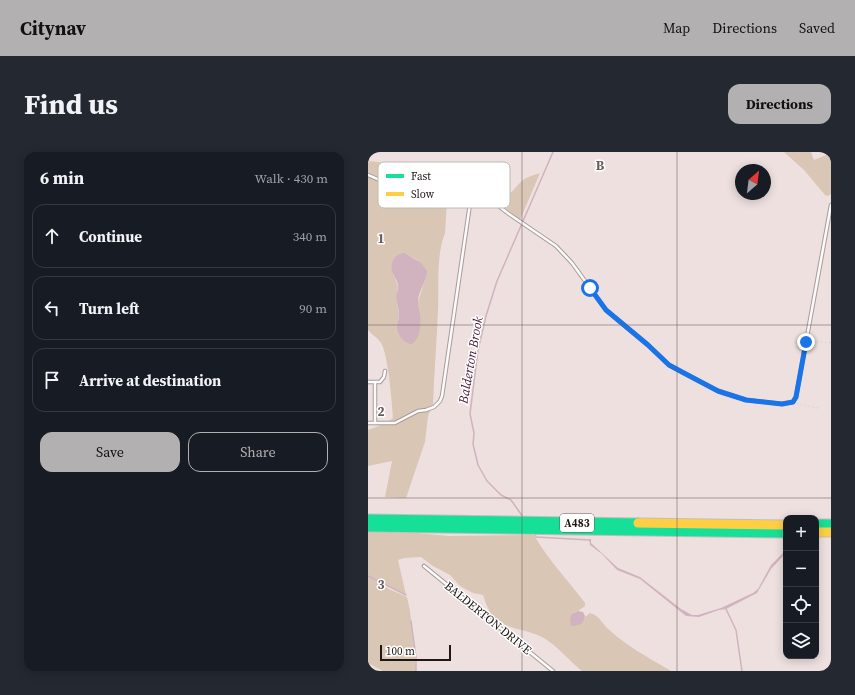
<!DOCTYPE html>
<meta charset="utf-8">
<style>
:root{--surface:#171b24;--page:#242831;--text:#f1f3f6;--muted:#9ea1a6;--line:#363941;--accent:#b3b0b1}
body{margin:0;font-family:"Source Serif 4",serif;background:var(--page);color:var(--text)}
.controls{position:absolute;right:12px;bottom:12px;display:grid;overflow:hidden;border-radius:8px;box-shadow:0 2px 10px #0003}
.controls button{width:36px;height:36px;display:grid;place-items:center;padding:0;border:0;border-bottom:1px solid var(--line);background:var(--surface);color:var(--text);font:20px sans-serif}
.compass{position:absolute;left:367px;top:12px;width:36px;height:36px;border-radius:50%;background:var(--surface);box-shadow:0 2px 10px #0003;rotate:28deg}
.scale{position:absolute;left:12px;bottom:10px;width:71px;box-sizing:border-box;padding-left:4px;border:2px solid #1f1716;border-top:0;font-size:11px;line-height:14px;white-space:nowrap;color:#1f1716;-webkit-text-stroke:3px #fff;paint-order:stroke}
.stop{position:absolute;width:12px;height:12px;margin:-9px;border:3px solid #1a73e8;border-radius:50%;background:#fff}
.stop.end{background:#1a73e8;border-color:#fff;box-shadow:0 1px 4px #0008}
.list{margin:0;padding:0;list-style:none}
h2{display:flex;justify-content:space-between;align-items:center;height:52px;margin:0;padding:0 16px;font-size:17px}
h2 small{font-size:13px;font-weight:400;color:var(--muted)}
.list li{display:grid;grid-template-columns:26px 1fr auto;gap:12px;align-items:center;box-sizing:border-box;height:64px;margin:0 8px 8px;padding:0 8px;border:1px solid var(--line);border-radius:12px}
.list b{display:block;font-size:15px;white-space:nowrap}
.list em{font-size:13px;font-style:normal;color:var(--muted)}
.actions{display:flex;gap:8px;padding:12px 16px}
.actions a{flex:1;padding:9px 0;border:1px solid var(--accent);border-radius:12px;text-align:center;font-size:14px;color:var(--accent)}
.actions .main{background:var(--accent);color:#111}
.icon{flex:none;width:22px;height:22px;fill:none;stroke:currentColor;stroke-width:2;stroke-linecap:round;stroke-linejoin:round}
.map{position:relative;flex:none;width:463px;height:519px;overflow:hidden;border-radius:12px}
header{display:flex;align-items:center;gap:24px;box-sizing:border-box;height:56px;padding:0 20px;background:var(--accent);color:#111}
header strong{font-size:19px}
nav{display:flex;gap:22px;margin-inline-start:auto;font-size:14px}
.intro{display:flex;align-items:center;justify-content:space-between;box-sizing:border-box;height:96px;padding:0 24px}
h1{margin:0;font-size:28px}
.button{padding:10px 18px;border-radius:12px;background:var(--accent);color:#111;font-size:14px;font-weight:700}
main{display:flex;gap:24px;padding:0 24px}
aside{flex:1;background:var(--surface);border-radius:12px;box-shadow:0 2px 10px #0003}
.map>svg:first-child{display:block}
</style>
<header>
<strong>Citynav</strong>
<nav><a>Map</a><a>Directions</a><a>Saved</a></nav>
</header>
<div class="intro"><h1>Find us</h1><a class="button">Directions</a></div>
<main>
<aside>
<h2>6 min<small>Walk · 430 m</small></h2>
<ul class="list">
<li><svg class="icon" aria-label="ahead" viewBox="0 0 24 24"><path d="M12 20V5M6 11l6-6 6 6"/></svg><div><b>Continue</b></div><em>340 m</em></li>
<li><svg class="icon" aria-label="left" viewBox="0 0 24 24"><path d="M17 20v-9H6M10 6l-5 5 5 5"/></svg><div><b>Turn left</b></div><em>90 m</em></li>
<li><svg class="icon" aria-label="arrive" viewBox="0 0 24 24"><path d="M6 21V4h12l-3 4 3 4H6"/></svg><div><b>Arrive at destination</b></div></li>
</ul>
<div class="actions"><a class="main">Save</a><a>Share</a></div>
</aside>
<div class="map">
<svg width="463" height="519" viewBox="0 0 463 519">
<rect width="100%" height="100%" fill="#ede0de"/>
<g fill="#dac6b5" fill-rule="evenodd">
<polygon points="416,0 443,0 446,8 463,1 463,42 460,44 457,43 436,18"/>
<path d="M0 9 59 15 81 16 77 81C68 104 71 132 70 157 69 189 66 220 65 252L60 264 57 290 38 346 17 345 24 309 0 314V278L16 272 25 266C24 251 20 201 13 191 10 186 4 183 0 178ZM39 102 49 108 59 121 50 150 52 162V175H29L31 163 28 146 30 134 25 122Z"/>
<path d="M172 21 152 68 125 46 131 42C147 43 144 37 154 29 158 25 167 23 172 21Z"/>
<path d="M0 380 48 381 81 384 166 383C180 408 200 428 217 451V454L210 459 205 461 217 465 222 461C230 463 233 469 238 475 257 493 281 506 303 519H214C200 508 190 494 174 485 157 476 133 478 122 460 119 455 117 449 115 443L105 441 92 434 82 423 65 414 53 405 36 406 30 408 38 443 0 424Z"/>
<polygon points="0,424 21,437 39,445 42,459 47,503 48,519 15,519 0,511"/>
</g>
<g fill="#d1b2bf">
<path d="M37 101 53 111 59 119C59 129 50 139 50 150 50 154 52 158 52 162 53 172 53 186 44 192 36 192 29 182 29 175 29 171 31 167 31 163 31 156 28 150 28 144 29 140 31 136 30 132 28 126 22 120 24 112 25 106 30 101 37 101Z"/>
<polygon points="221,387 223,387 223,391 250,416 272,425 313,457 324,463 330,463 353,456 385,441 390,437 403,413 415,401 416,403 403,417 389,441 358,457 351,458 331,465 318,464 272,427 249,418 234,402 222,393"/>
<polygon points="210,459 215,460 217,464 215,470 211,473 203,474 202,466 204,462"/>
</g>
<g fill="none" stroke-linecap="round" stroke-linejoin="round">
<g stroke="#d1b2bf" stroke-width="1.5">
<polyline points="155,365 143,348 133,343 119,329 110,313 105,292 106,281 102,262 110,198 118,164 129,129 185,0"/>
<polyline points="167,382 168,385 222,388"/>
<polyline points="0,424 38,443"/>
<polyline points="358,457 368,478 374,519"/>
<polyline points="43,469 48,505 48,519"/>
</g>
<g stroke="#a69c9a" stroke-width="4.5">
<g id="lane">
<polyline points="0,23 30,36 40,35 69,21 77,20 95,27 141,62 188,94 204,111 238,158 280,193 301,213 350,239 378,248 414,252 425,250 428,245 463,53"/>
<polyline points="0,230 12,230 16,225 17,219"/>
<polyline points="7,231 7,271"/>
<polyline points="0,271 27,271 50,259 58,258 66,255 72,249 74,244 103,45 107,35"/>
<polyline points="56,414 185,519"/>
</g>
</g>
<g stroke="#c3bdbc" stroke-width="11">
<g id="fast">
<polyline points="0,367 270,371"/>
<polyline points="448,372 463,372"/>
<polyline points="0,375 418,381"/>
</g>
</g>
<g stroke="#c3bdbc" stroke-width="11">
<g id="slow">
<polyline points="270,371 418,373"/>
<polyline points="448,380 463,380"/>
</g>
</g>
<g stroke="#d1cdcc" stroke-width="1" stroke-dasharray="1 3" stroke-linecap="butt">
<polyline points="441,189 463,191"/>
<polyline points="429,252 450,256"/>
</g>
<use href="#lane" stroke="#fcfafa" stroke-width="2.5"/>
<use href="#fast" stroke="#16e098" stroke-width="9"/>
<use href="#slow" stroke="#ffcf43" stroke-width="9"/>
</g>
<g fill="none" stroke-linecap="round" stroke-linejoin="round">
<polyline stroke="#1a73e8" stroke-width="5" points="222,136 238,158 280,193 301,213 314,220 350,239 378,248 414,252 425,250 428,245 438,190"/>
</g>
<path fill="none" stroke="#675d5c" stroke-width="1" stroke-opacity="0.55" d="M154 0V519M309 0V519M0 173H463M0 346H463"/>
<g text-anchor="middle" stroke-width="3" stroke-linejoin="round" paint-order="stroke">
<rect fill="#fff" stroke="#625d5c" stroke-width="1" x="192" y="362" width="34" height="18" rx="3"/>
<g font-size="11" font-weight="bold" fill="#1f1716">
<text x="209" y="375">A483</text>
</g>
<g font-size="12" fill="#1f1716" stroke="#fff">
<text transform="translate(120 466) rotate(39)" y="4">BALDERTON DRIVE</text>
</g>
<g font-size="13" font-style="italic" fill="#471734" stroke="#fff">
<text transform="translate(102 208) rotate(-80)" y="5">Balderton Brook</text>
</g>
</g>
<rect x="10" y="10" width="132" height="46" rx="6" fill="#fff" stroke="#bcb9b9" stroke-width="1"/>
<rect x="18" y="22" width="18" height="4" fill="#16e098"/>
<rect x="18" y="40" width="18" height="4" fill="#ffcf43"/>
<g font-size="11" fill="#1f1716">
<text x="43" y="28">Fast</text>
<text x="43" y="46">Slow</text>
</g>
<g font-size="13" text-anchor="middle" font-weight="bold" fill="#675d5c" stroke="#fff" stroke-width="3" stroke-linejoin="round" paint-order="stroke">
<text x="232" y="18">B</text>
<text x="13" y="91">1</text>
<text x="13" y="264">2</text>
<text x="13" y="437">3</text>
</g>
</svg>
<div class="controls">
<button>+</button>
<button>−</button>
<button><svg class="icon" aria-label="locate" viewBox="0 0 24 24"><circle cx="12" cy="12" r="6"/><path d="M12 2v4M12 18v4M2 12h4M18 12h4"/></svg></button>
<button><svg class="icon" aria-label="layers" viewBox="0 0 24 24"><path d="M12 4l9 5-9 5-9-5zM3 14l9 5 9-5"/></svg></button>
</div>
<svg class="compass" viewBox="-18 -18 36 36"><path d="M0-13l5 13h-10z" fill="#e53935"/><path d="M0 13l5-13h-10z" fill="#9ea1a6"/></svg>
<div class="scale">100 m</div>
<div class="stop" style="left:222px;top:136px"></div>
<div class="stop end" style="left:438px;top:190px"></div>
</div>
</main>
